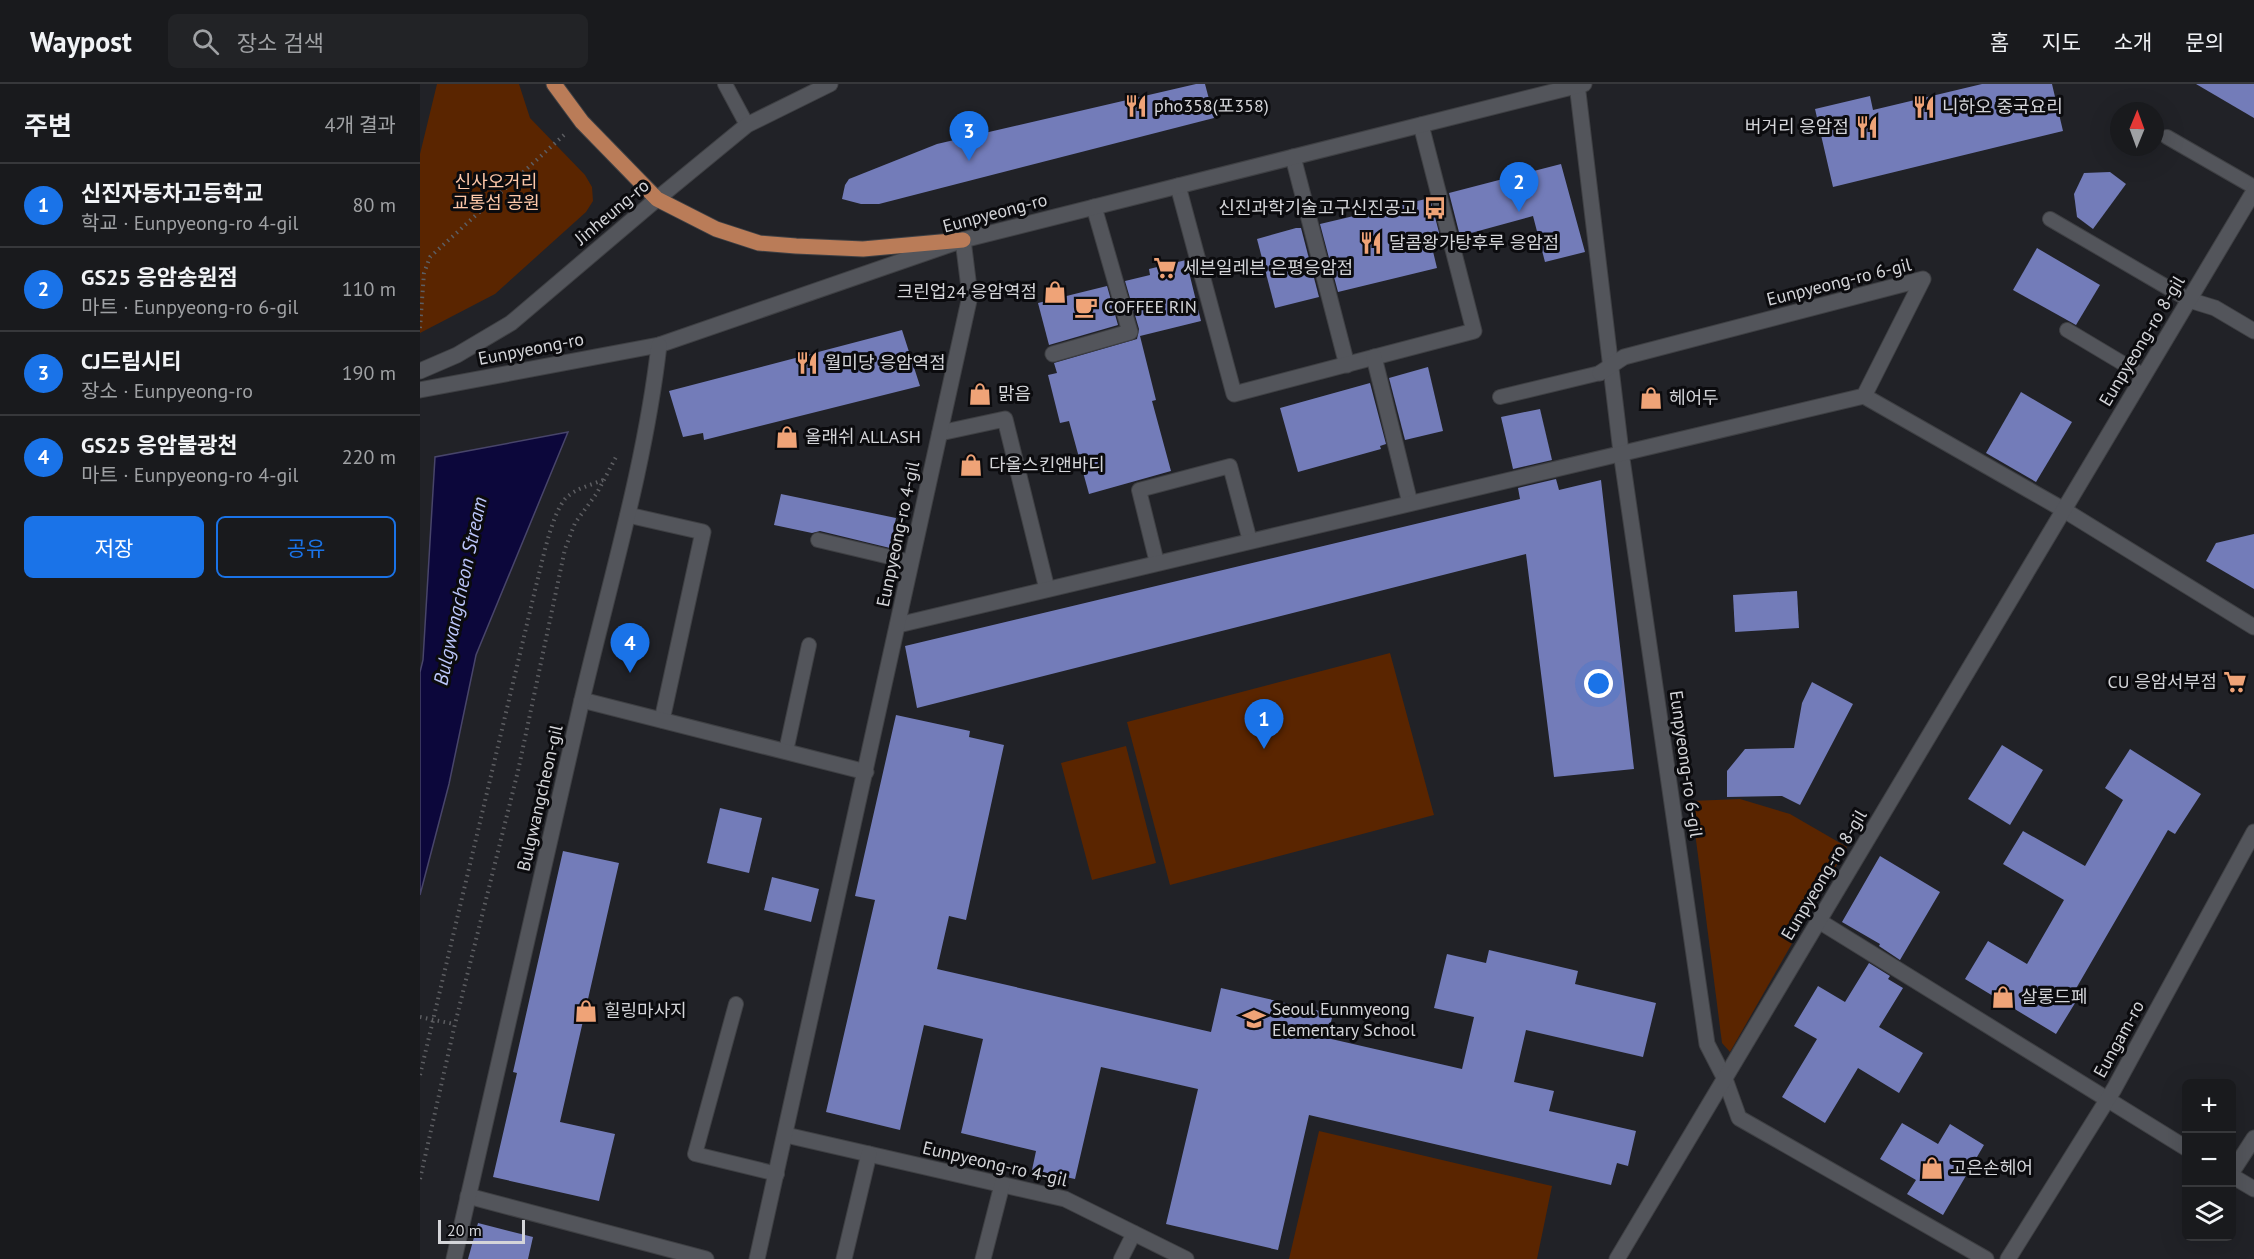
<!DOCTYPE html>
<html lang="ko">
<meta charset="utf-8">
<style>
:root{--surface:#191a1d;--page:#222326;--text:#f1f3f6;--muted:#9fa1a4;--line:#37383b;--accent:#1a73e8}
body{margin:0;font-family:"PT Sans","Noto Sans KR",sans-serif;background:var(--page);color:var(--text)}
.controls{position:absolute;right:18px;bottom:18px;display:grid;overflow:hidden;border-radius:9px;box-shadow:0 6px 24px #0002}
.controls button{width:54px;height:54px;display:grid;place-items:center;padding:0;border:0;border-bottom:2px solid var(--line);background:var(--surface);color:var(--text);font:30px sans-serif}
.compass{position:absolute;left:1690px;top:18px;width:54px;height:54px;border-radius:50%;background:var(--surface);box-shadow:0 6px 24px #0002;rotate:1deg}
.scale{position:absolute;left:18px;bottom:15px;width:87px;box-sizing:border-box;padding-left:6px;border:3px solid #d4d5d9;border-top:0;font-size:16px;line-height:21px;white-space:nowrap;color:#d4d5d9;-webkit-text-stroke:4px #0b0b0e;paint-order:stroke}
.you{position:absolute;left:1179px;top:600px;width:21px;height:21px;margin:-15px;border:4px solid #fff;border-radius:50%;background:#1a73e8;box-shadow:0 0 0 9px #1a73e833}
.badge{display:grid;place-items:center;width:39px;height:39px;border-radius:50%;background:var(--accent);color:#fff;font-size:20px;font-weight:700}
.pin{position:absolute;translate:-50% -50px;filter:drop-shadow(0 2px 3px #0008)}
.pin::after{content:'';position:absolute;top:32px;width:21px;height:18px;background:inherit;clip-path:polygon(0 0,100% 0,50% 100%)}
.list{margin:0;padding:0;list-style:none}
h2{display:flex;justify-content:space-between;align-items:center;height:78px;margin:0;padding:0 24px;font-size:26px}
h2 small{font-size:20px;font-weight:400;color:var(--muted)}
.list li{display:grid;grid-template-columns:39px 1fr auto;gap:18px;align-items:center;box-sizing:border-box;height:84px;padding:0 24px;border-top:2px solid var(--line)}
.list b{display:block;font-size:22px;white-space:nowrap}
.list p{margin:0;font-size:20px;white-space:nowrap;color:var(--muted)}
.list em{font-size:20px;font-style:normal;color:var(--muted)}
.actions{display:flex;gap:12px;padding:18px 24px}
.actions a{flex:1;padding:14px 0;border:2px solid var(--accent);border-radius:9px;text-align:center;font-size:21px;color:var(--accent)}
.actions .main{background:var(--accent);color:#fff}
.icon{flex:none;width:33px;height:33px;fill:none;stroke:currentColor;stroke-width:2;stroke-linecap:round;stroke-linejoin:round}
.map{position:relative;flex:none;width:1834px;height:1175px;overflow:hidden}
header{display:flex;align-items:center;gap:36px;box-sizing:border-box;height:84px;padding:0 30px;background:var(--surface);border-bottom:2px solid var(--line)}
header strong{font-size:28px}
nav{display:flex;gap:33px;margin-inline-start:auto;font-size:21px}
.search{width:420px;height:54px;background:var(--page);display:flex;align-items:center;gap:15px;box-sizing:border-box;padding:0 21px;border-radius:9px;color:var(--muted);font-size:22px}
main{display:flex}
aside{flex:1;background:var(--surface)}
.map>svg:first-child{display:block}
</style>
<header>
<strong>Waypost</strong>
<div class="search"><svg class="icon" aria-label="search" viewBox="0 0 24 24"><circle cx="10" cy="10" r="6"/><path d="M15 15l6 6"/></svg>장소 검색</div>
<nav><a>홈</a><a>지도</a><a>소개</a><a>문의</a></nav>
</header>
<main>
<aside>
<h2>주변<small>4개 결과</small></h2>
<ul class="list">
<li><span class="badge">1</span><div><b>신진자동차고등학교</b><p>학교 · Eunpyeong-ro 4-gil</p></div><em>80 m</em></li>
<li><span class="badge">2</span><div><b>GS25 응암송원점</b><p>마트 · Eunpyeong-ro 6-gil</p></div><em>110 m</em></li>
<li><span class="badge">3</span><div><b>CJ드림시티</b><p>장소 · Eunpyeong-ro</p></div><em>190 m</em></li>
<li><span class="badge">4</span><div><b>GS25 응암불광천</b><p>마트 · Eunpyeong-ro 4-gil</p></div><em>220 m</em></li>
</ul>
<div class="actions"><a class="main">저장</a><a>공유</a></div>
</aside>
<div class="map">
<svg width="1834" height="1175" viewBox="0 0 1834 1175">
<rect width="100%" height="100%" fill="#212227"/>
<g fill="#5a2500">
<polygon points="17,0 99,0 110,34 165,91 172,103 173,117 166,128 75,210 0,249 0,70"/>
<polygon points="970,569 1014,731 750,801 707,638"/>
<polygon points="706,662 736,779 672,796 641,679"/>
<polygon points="1320,715 1370,730 1427,763 1310,968 1302,959 1271,717"/>
<polygon points="899,1047 1132,1102 1117,1175 869,1175"/>
</g>
<polygon fill="#0c073b" stroke="#48456a" stroke-width="1.5" points="148,348 56,571 29,700 0,811 0,588 3,576 15,373"/>
<g fill="#737cb9">
<polygon points="776,0 785,0 794,34 459,120 441,120 422,115 425,101 429,95 517,60"/>
<polygon points="1562,0 1632,0 1643,47 1413,103 1395,25 1450,12 1453,26"/>
<polygon points="1776,0 1834,0 1834,34"/>
<polygon points="1141,80 1165,168 1125,178 1113,132 1040,152 1029,109"/>
<polygon points="1690,88 1706,100 1673,145 1657,133 1654,110 1664,89"/>
<polygon points="1010,114 1021,156 1011,159 1017,184 918,208 900,140"/>
<polygon points="876,144 881,144 899,213 855,224 837,155"/>
<polygon points="1617,164 1680,201 1656,241 1593,206"/>
<polygon points="766,176 781,237 720,252 736,316 732,317 751,387 669,410 649,337 640,339 628,291 637,289 634,279 717,255 719,245 705,197 730,191 729,185"/>
<polygon points="687,202 698,241 629,261 618,219"/>
<polygon points="482,246 500,302 284,356 283,349 263,353 249,307"/>
<polygon points="1008,283 1023,347 985,356 969,294"/>
<polygon points="950,299 966,360 960,362 961,365 878,388 860,324"/>
<polygon points="1601,308 1652,338 1616,398 1566,369"/>
<polygon points="1120,325 1132,376 1093,385 1081,333"/>
<polygon points="1136,395 1139,406 1181,396 1214,685 1134,693 1106,470 497,624 485,562 1100,415 1098,404"/>
<polygon points="361,410 476,434 470,464 400,447 392,449 354,441"/>
<polygon points="1834,450 1834,505 1786,477 1796,459"/>
<polygon points="1377,507 1379,544 1315,548 1313,511"/>
<polygon points="1392,598 1433,620 1380,721 1362,712 1307,713 1307,687 1325,665 1374,664 1382,619"/>
<polygon points="476,631 550,647 549,653 584,661 546,836 529,832 517,885 791,948 801,904 913,930 907,954 1042,985 1054,933 1014,924 1027,870 1066,879 1069,866 1158,887 1155,900 1236,919 1223,973 1106,946 1094,998 1134,1007 1129,1027 1216,1047 1208,1082 1197,1079 1191,1101 889,1031 858,1166 746,1140 778,1005 681,983 655,1095 612,1086 616,1067 541,1049 563,955 504,941 480,1046 406,1028 455,816 435,812"/>
<polygon points="1582,661 1623,686 1590,741 1548,715"/>
<polygon points="1710,665 1781,710 1755,750 1748,746 1654,908 1660,911 1636,950 1545,895 1568,857 1607,880 1644,816 1583,780 1603,747 1665,782 1703,716 1685,704"/>
<polygon points="300,724 342,734 329,789 287,779"/>
<polygon points="143,767 199,779 140,1038 195,1050 179,1117 73,1093 97,989 93,988"/>
<polygon points="1460,772 1520,808 1480,876 1459,862 1460,860 1422,838"/>
<polygon points="352,793 399,805 391,838 344,826"/>
<polygon points="1449,879 1470,892 1468,895 1483,904 1459,943 1503,969 1479,1009 1438,984 1405,1039 1362,1013 1397,955 1374,942 1398,902 1425,918"/>
<polygon points="1482,1039 1518,1060 1530,1040 1564,1061 1523,1131 1487,1110 1496,1096 1460,1075"/>
<polygon points="58,1139 113,1153 108,1175 48,1175"/>
</g>
<g fill="none" stroke-linecap="round" stroke-linejoin="round">
<g stroke="#3f4044" stroke-width="16">
<g id="lane">
<polyline points="305,0 327,41"/>
<polyline points="1747,53 1834,103"/>
<polyline points="1630,135 1769,216"/>
<polyline points="1647,246 1724,292"/>
<polyline points="1080,313 1180,289"/>
<polyline points="398,456 491,478"/>
<polyline points="737,479 719,406 810,382 830,457"/>
<polyline points="366,667 389,561"/>
<polyline points="316,920 275,1070 357,1090"/>
<polyline points="701,1175 714,1149"/>
</g>
</g>
<g stroke="#3f4044" stroke-width="17">
<g id="street">
<polyline points="1157,0 1201,368 1287,960 1305,995 1319,1034 1566,1175"/>
<polyline points="873,73 927,281"/>
<polyline points="758,102 814,310 1054,247 1001,41"/>
<polyline points="1769,216 1795,224 1834,247"/>
<polyline points="633,270 710,248 674,123"/>
<polyline points="954,273 990,419"/>
<polyline points="1444,312 1644,426 1834,543"/>
<polyline points="520,349 585,335 627,505"/>
<polyline points="208,431 283,448 242,636"/>
<polyline points="478,541 1444,312 1503,195 1204,273 1180,289"/>
<polyline points="162,616 446,688"/>
<polyline points="1399,837 1766,1064"/>
<polyline points="366,1051 645,1115 766,1175"/>
<polyline points="1812,1088 1834,1054"/>
<polyline points="1812,1092 1834,1105"/>
<polyline points="48,1112 286,1175"/>
<polyline points="337,1175 550,212 543,156"/>
<polyline points="424,1175 449,1070"/>
<polyline points="563,1175 582,1101"/>
<polyline points="1197,1175 1834,107"/>
</g>
</g>
<g stroke="#3f4044" stroke-width="17">
<g id="secondary">
<polyline points="0,287 37,271 91,239 237,115 327,41 410,0"/>
<polyline points="0,306 239,261 543,156 1164,0"/>
<path d="M34 1175C76 990 118 805 161 620 189 500 225 383 239 261"/>
<polyline points="1588,1175 1694,1005 1834,748"/>
</g>
</g>
<g stroke="#3f4044" stroke-width="17">
<polyline id="primary" points="134,0 162,38 237,115 296,145 339,159 376,162 443,165 543,156"/>
</g>
<g stroke="#5d5e62" stroke-width="4" stroke-dasharray="1.5 4.5" stroke-linecap="butt">
<polyline points="0,244 4,189 10,173 144,51"/>
<polyline points="0,933 34,940"/>
<path d="M0 991 116 502C122 479 131 432 145 415 154 405 171 401 183 396"/>
<polyline points="0,1095 35,940 98,687 145,465 155,439 177,409 196,373"/>
</g>
<use href="#lane" stroke="#53555b" stroke-width="14"/>
<use href="#street" stroke="#53555b" stroke-width="15"/>
<use href="#secondary" stroke="#53555b" stroke-width="15"/>
<use href="#primary" stroke="#ba7c58" stroke-width="15"/>
</g>
<defs>
<g id="restaurant-bare" transform="scale(1.8)"><path d="M-5-6h1v4h1v-4h1v4h1v-4h1v5L-1.5 .5V6h-2V.5L-5-1ZM5-6V6H3V1.5H1.5Q1.5-4 5-6Z" fill="#efa377" stroke="#0b0b0e" stroke-width="2.5" paint-order="stroke"/></g>
<g id="bus-bare" transform="scale(1.8)"><path d="M-5-6H5V4H4V6H2V4H-2V6H-4V4H-5ZM-3.5-4V0h7V-4ZM-3.5 1.2v1.5H-2V1.2ZM2 1.2v1.5H3.5V1.2Z" fill="#efa377" stroke="#0b0b0e" stroke-width="2.5" paint-order="stroke"/></g>
<g id="supermarket-bare" transform="scale(1.8)"><path d="M-6-5.5h2.5l.6 2H6L4.5 2H-2.5L-4.4-4H-6ZM-1.5 3.2a1.3 1.3 0 1 0 .1 0ZM3 3.2a1.3 1.3 0 1 0 .1 0Z" fill="#efa377" stroke="#0b0b0e" stroke-width="2.5" paint-order="stroke"/></g>
<g id="shop-bare" transform="scale(1.8)"><path d="M-5-2.5h2.3a2.7 3.5 0 0 1 5.4 0H5L5.5 6h-11ZM-1.5-2.5h3a1.5 2.3 0 0 0-3 0Z" fill="#efa377" stroke="#0b0b0e" stroke-width="2.5" paint-order="stroke"/></g>
<g id="cafe-bare" transform="scale(1.8)"><path d="M-5.5-4.5H6V0H3Q3 3.5 0 3.5H-2.5Q-5.5 3.5-5.5 0ZM3-3.2v2h1.7v-2ZM-6 4.5H4V6H-6Z" fill="#efa377" stroke="#0b0b0e" stroke-width="2.5" paint-order="stroke"/></g>
<g id="school-bare" transform="scale(1.8)"><path d="M0-5L7-2L0 1L-7-2ZM-4 1L0 2.5L4 1V4Q0 6-4 4Z" fill="#efa377" stroke="#0b0b0e" stroke-width="2.5" paint-order="stroke"/></g>
</defs>
<g fill-rule="evenodd">
<use href="#restaurant-bare" x="716" y="22"/>
<use href="#restaurant-bare" x="1504" y="23"/>
<use href="#restaurant-bare" x="1447" y="43"/>
<use href="#bus-bare" x="1015" y="124"/>
<use href="#restaurant-bare" x="951" y="159"/>
<use href="#supermarket-bare" x="745" y="184"/>
<use href="#shop-bare" x="635" y="208"/>
<use href="#cafe-bare" x="666" y="223"/>
<use href="#restaurant-bare" x="387" y="279"/>
<use href="#shop-bare" x="560" y="310"/>
<use href="#shop-bare" x="1231" y="314"/>
<use href="#shop-bare" x="367" y="353"/>
<use href="#shop-bare" x="551" y="381"/>
<use href="#supermarket-bare" x="1815" y="598"/>
<use href="#shop-bare" x="1583" y="913"/>
<use href="#shop-bare" x="166" y="927"/>
<use href="#school-bare" x="834" y="935"/>
<use href="#shop-bare" x="1512" y="1084"/>
</g>
<g text-anchor="middle" stroke-width="6" stroke-linejoin="round" paint-order="stroke">
<g font-size="18" fill="#d4d5d9" stroke="#0b0b0e" text-anchor="start">
<text x="734" y="28">pho358(포358)</text>
<text x="1522" y="29">니하오 중국요리</text>
<text x="1429" y="49" text-anchor="end">버거리 응암점</text>
<text x="997" y="130" text-anchor="end">신진과학기술고구신진공고</text>
<text x="969" y="165">달콤왕가탕후루 응암점</text>
<text x="763" y="190">세븐일레븐 은평응암점</text>
<text x="617" y="214" text-anchor="end">크린업24 응암역점</text>
<text x="684" y="229">COFFEE RIN</text>
<text x="405" y="285">월미당 응암역점</text>
<text x="578" y="316">맑음</text>
<text x="1249" y="320">헤어두</text>
<text x="385" y="359">올래쉬 ALLASH</text>
<text x="569" y="387">다올스킨앤바디</text>
<text x="1797" y="604" text-anchor="end">CU 응암서부점</text>
<text x="1601" y="919">살롱드페</text>
<text x="852" y="931">Seoul Eunmyeong<tspan x="852" dy="21">Elementary School</tspan></text>
<text x="184" y="933">힐링마사지</text>
<text x="1530" y="1090">고은손헤어</text>
</g>
<g font-size="18" fill="#ffc9aa" stroke="#0b0b0e">
<text x="76" y="104">신사오거리<tspan x="76" dy="21">교통섬 공원</tspan></text>
</g>
<g font-size="18" fill="#d4d5d9" stroke="#0b0b0e">
<text transform="translate(192 128) rotate(-40)" y="6">Jinheung-ro</text>
<text transform="translate(575 129) rotate(-15)" y="6">Eunpyeong-ro</text>
<text transform="translate(1419 198) rotate(-14)" y="6">Eunpyeong-ro 6-gil</text>
<text transform="translate(1722 257) rotate(-59)" y="6">Eunpyeong-ro 8-gil</text>
<text transform="translate(111 265) rotate(-11)" y="6">Eunpyeong-ro</text>
<text transform="translate(478 450) rotate(-78)" y="6">Eunpyeong-ro 4-gil</text>
<text transform="translate(1266 680) rotate(82)" y="6">Eunpyeong-ro 6-gil</text>
<text transform="translate(120 714) rotate(-77)" y="6">Bulgwangcheon-gil</text>
<text transform="translate(1404 791) rotate(-59)" y="6">Eunpyeong-ro 8-gil</text>
<text transform="translate(1699 955) rotate(-61)" y="6">Eungam-ro</text>
<text transform="translate(575 1080) rotate(13)" y="6">Eunpyeong-ro 4-gil</text>
</g>
<g font-size="20" font-style="italic" fill="#bcc6fa" stroke="#0b0b0e">
<text transform="translate(40 507) rotate(-78)" y="7">Bulgwangcheon Stream</text>
</g>
</g>
</svg>
<div class="controls">
<button>+</button>
<button>−</button>
<button><svg class="icon" aria-label="layers" viewBox="0 0 24 24"><path d="M12 4l9 5-9 5-9-5zM3 14l9 5 9-5"/></svg></button>
</div>
<svg class="compass" viewBox="-18 -18 36 36"><path d="M0-13l5 13h-10z" fill="#e53935"/><path d="M0 13l5-13h-10z" fill="#9fa1a4"/></svg>
<div class="scale">20 m</div>
<div class="you"></div>
<div class="pin badge" style="left:844px;top:665px">1</div>
<div class="pin badge" style="left:1099px;top:128px">2</div>
<div class="pin badge" style="left:549px;top:77px">3</div>
<div class="pin badge" style="left:210px;top:589px">4</div>
</div>
</main>
